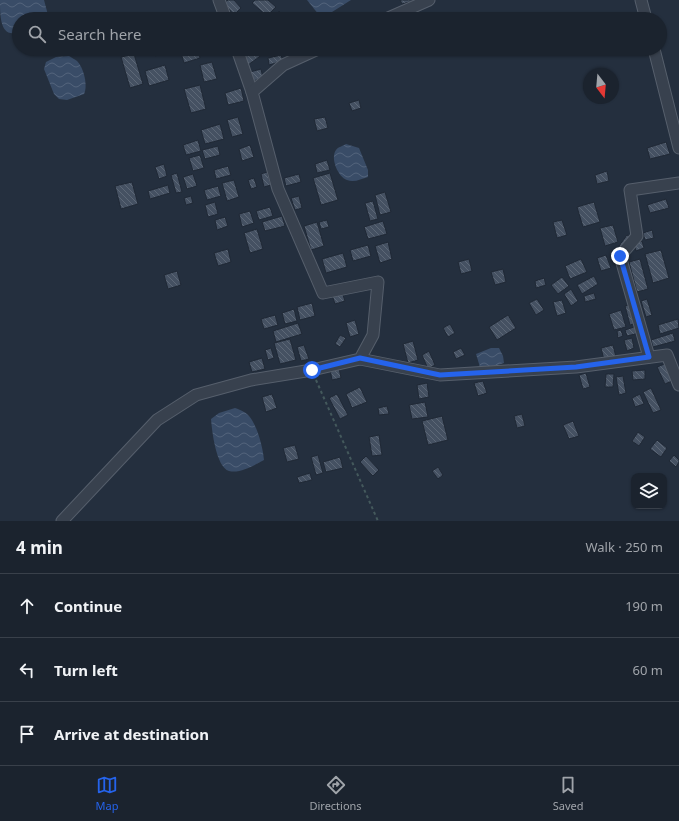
<!DOCTYPE html>
<meta charset="utf-8">
<style>
:root{--surface:#1b232e;--page:#242b36;--text:#f1f3f6;--muted:#a0a4aa;--line:#39404a;--accent:#2563eb}
body{margin:0;font-family:"Noto Sans",sans-serif;background:var(--page);color:var(--text)}
.controls{position:absolute;right:12px;bottom:12px;display:grid;overflow:hidden;border-radius:8px;box-shadow:0 1px 3px #0004}
.controls button{width:36px;height:36px;display:grid;place-items:center;padding:0;border:0;border-bottom:1px solid var(--line);background:var(--surface);color:var(--text);font:20px sans-serif}
.compass{position:absolute;left:583px;top:68px;width:36px;height:36px;border-radius:50%;background:var(--surface);box-shadow:0 1px 3px #0004;rotate:164deg}
.stop{position:absolute;width:12px;height:12px;margin:-9px;border:3px solid #2563eb;border-radius:50%;background:#fff}
.stop.end{background:#2563eb;border-color:#fff;box-shadow:0 1px 4px #0008}
.list{margin:0;padding:0;list-style:none}
h2{display:flex;justify-content:space-between;align-items:center;height:52px;margin:0;padding:0 16px;font-size:17px}
h2 small{font-size:13px;font-weight:400;color:var(--muted)}
.list li{display:grid;grid-template-columns:26px 1fr auto;gap:12px;align-items:center;box-sizing:border-box;height:64px;padding:0 16px;border-top:1px solid var(--line)}
.list b{display:block;font-size:15px;white-space:nowrap}
.list em{font-size:13px;font-style:normal;color:var(--muted)}
.icon{flex:none;width:22px;height:22px;fill:none;stroke:currentColor;stroke-width:2;stroke-linecap:round;stroke-linejoin:round}
.map{position:relative;flex:none;width:679px;height:521px;overflow:hidden}
.search{position:absolute;background:var(--surface);box-shadow:0 1px 3px #0004;left:12px;right:12px;top:12px;height:44px;display:flex;align-items:center;gap:10px;box-sizing:border-box;padding:0 14px;border-radius:22px;color:var(--muted);font-size:15px}
.sheet{height:244px;background:var(--surface)}
nav{display:flex;justify-content:space-around;align-items:center;box-sizing:border-box;height:56px;border-top:1px solid var(--line);background:var(--surface);font-size:11px;color:var(--muted)}
nav a{display:grid;justify-items:center;gap:2px}
nav .on{color:var(--accent)}
.map>svg:first-child{display:block}
</style>
<div class="map">
<svg width="679" height="521" viewBox="0 0 679 521">
<defs>
<pattern id="water-waves" width="16" height="10" patternUnits="userSpaceOnUse"><rect width="16" height="10" fill="#394c67"/><path d="M0 5q4-4 8 0t8 0" fill="none" stroke="#53647b"/></pattern>
<pattern id="building-back-hatch" width="6" height="6" patternUnits="userSpaceOnUse"><rect width="6" height="6" fill="#455162"/><path d="M-1 5l2 2M0 0l6 6M5-1l2 2" fill="none" stroke="#5d6877"/></pattern>
</defs>
<rect width="100%" height="100%" fill="#242f3e"/>
<g fill="url(#water-waves)">
<path d="M0 0H44L48 15 46 19H19V32C0 39 0 16 0 0Z"/>
<polygon points="307,0 351,0 332,12 319,15"/>
<path d="M69 56C71 57 74 59 77 61 84 68 88 86 84 94L67 100 59 99 54 94 44 69 46 62 56 57Z"/>
<path d="M346 144 359 148 368 170V177C361 179 354 183 347 180 338 177 330 158 336 150 338 147 343 146 346 144Z"/>
<polygon points="491,348 499,348 503,356 504,363 485,369 480,367 476,354"/>
<path d="M235 408C238 409 241 410 244 412 256 418 263 447 264 460 254 465 240 474 229 471 216 467 212 431 211 419L219 413Z"/>
</g>
<g fill="url(#building-back-hatch)" stroke="#1f2835">
<polygon points="228,0 234,0 241,8 234,15 224,3"/>
<polygon points="255,0 268,0 276,7 267,16 252,3"/>
<polygon points="400,0 417,0 402,4"/>
<polygon points="279,11 287,19 272,19"/>
<polygon points="214,15 215,19 199,19"/>
<polygon points="153,49 169,49 170,52 155,56"/>
<polygon points="180,49 198,49 200,58 184,63"/>
<polygon points="253,49 270,49 248,65 242,57"/>
<polygon points="275,49 286,49 286,51 276,54"/>
<polygon points="289,49 303,49 303,50 290,54"/>
<polygon points="134,54 143,84 130,88 121,57"/>
<polygon points="281,55 283,61 269,65 268,58"/>
<polygon points="212,62 217,79 204,82 200,65"/>
<polygon points="165,65 169,80 149,86 145,71"/>
<polygon points="261,69 263,78 253,81 250,72"/>
<polygon points="200,85 206,109 191,113 184,89"/>
<polygon points="241,88 244,101 228,105 225,93"/>
<polygon points="359,100 361,108 352,111 349,103"/>
<polygon points="238,117 243,134 232,137 227,120"/>
<polygon points="325,117 328,128 317,131 314,119"/>
<polygon points="220,124 224,139 205,144 201,130"/>
<polygon points="198,140 201,151 186,155 183,145"/>
<polygon points="666,142 670,154 650,159 647,148"/>
<polygon points="250,145 254,157 242,161 239,149"/>
<polygon points="218,146 220,155 205,159 202,150"/>
<polygon points="200,155 204,168 193,171 189,158"/>
<polygon points="327,160 330,170 317,173 315,164"/>
<polygon points="164,164 167,176 159,179 155,167"/>
<polygon points="228,166 231,175 216,179 214,170"/>
<polygon points="607,171 609,181 597,184 595,175"/>
<polygon points="267,172 271,185 264,187 261,174"/>
<polygon points="177,173 182,192 176,193 171,175"/>
<polygon points="330,173 338,200 321,205 313,178"/>
<polygon points="193,174 197,186 187,189 183,177"/>
<polygon points="299,174 301,182 286,186 284,178"/>
<polygon points="254,178 257,187 251,189 248,180"/>
<polygon points="234,180 239,197 227,201 222,183"/>
<polygon points="132,182 138,204 121,209 115,186"/>
<polygon points="168,185 170,193 150,199 148,191"/>
<polygon points="218,186 221,196 207,200 204,190"/>
<polygon points="385,192 391,212 380,215 375,195"/>
<polygon points="191,196 193,203 186,205 184,198"/>
<polygon points="299,196 302,208 295,210 291,198"/>
<polygon points="666,199 669,208 650,213 647,205"/>
<polygon points="373,201 378,219 370,221 365,203"/>
<polygon points="215,202 218,214 208,217 205,205"/>
<polygon points="594,202 600,222 583,227 577,207"/>
<polygon points="270,207 273,216 259,220 256,211"/>
<polygon points="250,211 254,223 242,227 239,214"/>
<polygon points="282,216 285,226 265,231 262,222"/>
<polygon points="225,217 228,226 217,230 215,220"/>
<polygon points="327,220 329,227 321,229 319,222"/>
<polygon points="562,220 567,235 557,238 553,222"/>
<polygon points="383,221 387,234 368,239 364,227"/>
<polygon points="317,222 324,246 311,250 304,226"/>
<polygon points="613,225 618,242 605,246 600,228"/>
<polygon points="257,229 263,249 250,253 244,233"/>
<polygon points="652,230 654,238 645,240 643,233"/>
<polygon points="627,235 631,237 623,249 619,246"/>
<polygon points="642,241 644,248 636,251 634,244"/>
<polygon points="388,242 392,259 380,263 375,246"/>
<polygon points="368,245 371,256 353,261 350,250"/>
<polygon points="228,249 231,262 218,266 214,253"/>
<polygon points="661,250 669,278 653,283 645,254"/>
<polygon points="343,253 347,267 326,273 322,259"/>
<polygon points="606,255 611,268 601,271 597,258"/>
<polygon points="469,259 472,271 461,274 458,262"/>
<polygon points="581,259 587,272 570,279 565,266"/>
<polygon points="640,259 648,289 637,292 629,262"/>
<polygon points="503,269 506,282 495,285 491,272"/>
<polygon points="177,271 181,285 168,289 164,275"/>
<polygon points="594,276 598,284 582,294 577,285"/>
<polygon points="562,277 569,286 558,294 551,285"/>
<polygon points="544,278 546,285 536,288 535,281"/>
<polygon points="571,289 578,301 571,306 564,294"/>
<polygon points="342,292 345,301 335,304 332,295"/>
<polygon points="594,293 596,299 585,302 584,296"/>
<polygon points="537,299 544,310 536,315 529,303"/>
<polygon points="647,299 652,315 646,317 641,301"/>
<polygon points="562,300 566,313 557,316 553,302"/>
<polygon points="312,303 315,316 300,320 297,307"/>
<polygon points="632,304 637,323 630,325 625,306"/>
<polygon points="294,309 297,321 285,324 282,313"/>
<polygon points="621,310 626,327 614,330 609,314"/>
<polygon points="275,315 278,325 264,329 261,319"/>
<polygon points="508,315 516,328 497,340 489,327"/>
<polygon points="678,319 679,328 660,334 658,325"/>
<polygon points="355,320 359,334 350,337 346,323"/>
<polygon points="298,323 302,334 276,342 273,331"/>
<polygon points="450,324 455,333 448,337 443,328"/>
<polygon points="637,326 639,333 627,336 625,330"/>
<polygon points="621,330 623,336 618,338 617,331"/>
<polygon points="673,333 675,341 653,347 651,340"/>
<polygon points="340,335 346,338 340,347 335,344"/>
<polygon points="632,338 634,348 627,351 624,340"/>
<polygon points="290,339 296,360 280,364 274,343"/>
<polygon points="413,341 418,360 408,363 403,344"/>
<polygon points="304,345 309,359 301,361 297,347"/>
<polygon points="613,345 616,357 604,360 601,348"/>
<polygon points="271,348 274,358 268,360 265,350"/>
<polygon points="461,348 465,355 456,359 453,352"/>
<polygon points="429,351 435,365 428,369 422,355"/>
<polygon points="262,358 265,369 252,372 249,362"/>
<polygon points="667,363 674,380 665,384 657,367"/>
<polygon points="339,368 341,378 332,380 330,369"/>
<polygon points="645,370 645,379 633,380 632,371"/>
<polygon points="586,373 590,387 583,389 579,375"/>
<polygon points="606,374 614,374 613,387 605,387"/>
<polygon points="623,376 626,393 619,395 616,377"/>
<polygon points="483,381 487,393 478,396 474,383"/>
<polygon points="427,383 429,397 419,399 417,385"/>
<polygon points="360,387 367,402 352,408 346,394"/>
<polygon points="651,388 661,410 653,413 643,392"/>
<polygon points="272,394 277,408 266,412 262,397"/>
<polygon points="337,394 348,415 340,419 329,398"/>
<polygon points="640,394 644,404 635,407 632,398"/>
<polygon points="425,402 428,417 412,419 409,405"/>
<polygon points="387,406 389,414 379,415 378,408"/>
<polygon points="522,414 525,426 517,428 514,416"/>
<polygon points="442,416 448,440 428,445 422,421"/>
<polygon points="573,421 579,436 569,439 563,425"/>
<polygon points="638,432 645,437 639,446 632,441"/>
<polygon points="379,435 382,455 372,456 369,437"/>
<polygon points="657,440 667,448 661,457 650,449"/>
<polygon points="295,445 299,459 287,462 283,448"/>
<polygon points="318,455 323,473 316,475 311,457"/>
<polygon points="674,455 679,460 679,462 676,467 669,461"/>
<polygon points="366,456 379,470 373,476 360,462"/>
<polygon points="340,457 343,468 326,472 323,462"/>
<polygon points="438,467 443,475 438,479 432,471"/>
<polygon points="310,473 312,480 299,483 297,477"/>
</g>
<g fill="none" stroke-linecap="round" stroke-linejoin="round">
<g stroke="#565f6c" stroke-width="13">
<g id="minor">
<polyline points="219,0 226,19"/>
<polyline points="641,0 646,19"/>
<polyline points="386,19 429,0"/>
<polyline points="237,49 252,92"/>
<polyline points="654,49 679,148"/>
<polyline points="649,357 620,256 637,236 630,190 679,183"/>
<polyline points="360,359 440,375 576,367 667,355 679,385"/>
<polyline points="62,521 157,420 196,395 251,380 312,370 360,359 373,335 378,282 323,293 278,189 252,92 283,65 318,49"/>
</g>
</g>
<polyline stroke="#44595c" stroke-width="2" stroke-dasharray="3 3" stroke-linecap="butt" points="316,380 378,521"/>
<use href="#minor" stroke="#38414e" stroke-width="11"/>
</g>
<g fill="none" stroke-linecap="round" stroke-linejoin="round">
<polyline stroke="#2563eb" stroke-width="5" points="312,370 360,358 440,375 576,367 649,357 620,256"/>
</g>
</svg>
<div class="controls">
<button><svg class="icon" aria-label="layers" viewBox="0 0 24 24"><path d="M12 4l9 5-9 5-9-5zM3 14l9 5 9-5"/></svg></button>
</div>
<svg class="compass" viewBox="-18 -18 36 36"><path d="M0-13l5 13h-10z" fill="#e53935"/><path d="M0 13l5-13h-10z" fill="#a0a4aa"/></svg>
<div class="stop" style="left:312px;top:370px"></div>
<div class="stop end" style="left:620px;top:256px"></div>
<div class="search"><svg class="icon" aria-label="search" viewBox="0 0 24 24"><circle cx="10" cy="10" r="6"/><path d="M15 15l6 6"/></svg>Search here</div>
</div>
<section class="sheet">
<h2>4 min<small>Walk · 250 m</small></h2>
<ul class="list">
<li><svg class="icon" aria-label="ahead" viewBox="0 0 24 24"><path d="M12 20V5M6 11l6-6 6 6"/></svg><div><b>Continue</b></div><em>190 m</em></li>
<li><svg class="icon" aria-label="left" viewBox="0 0 24 24"><path d="M17 20v-9H6M10 6l-5 5 5 5"/></svg><div><b>Turn left</b></div><em>60 m</em></li>
<li><svg class="icon" aria-label="arrive" viewBox="0 0 24 24"><path d="M6 21V4h12l-3 4 3 4H6"/></svg><div><b>Arrive at destination</b></div></li>
</ul>
</section>
<nav>
<a class="on"><svg class="icon" aria-label="map" viewBox="0 0 24 24"><path d="M3 6l6-2 6 2 6-2v14l-6 2-6-2-6 2zM9 4v14M15 6v14"/></svg>Map</a>
<a><svg class="icon" aria-label="directions" viewBox="0 0 24 24"><path d="M12 3l9 9-9 9-9-9zM9 14v-3h6M13 9l2 2-2 2"/></svg>Directions</a>
<a><svg class="icon" aria-label="saved" viewBox="0 0 24 24"><path d="M7 4h10v16l-5-4-5 4z"/></svg>Saved</a>
</nav>
